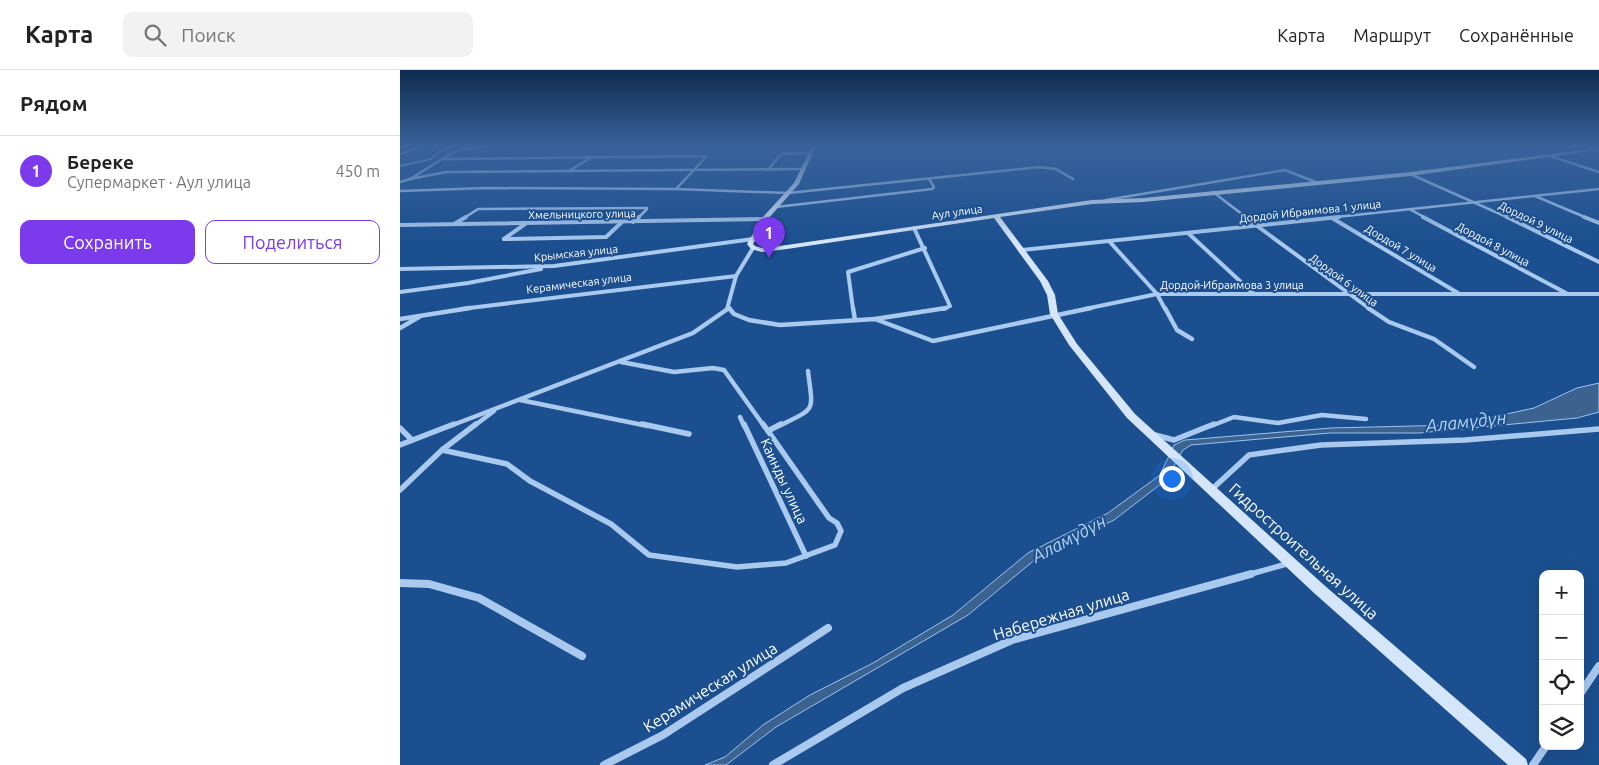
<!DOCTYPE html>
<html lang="ru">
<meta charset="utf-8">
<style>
:root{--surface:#fff;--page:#f2f2f2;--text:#222;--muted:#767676;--line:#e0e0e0;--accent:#7c3aed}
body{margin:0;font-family:Ubuntu,sans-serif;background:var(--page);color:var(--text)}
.controls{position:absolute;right:15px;bottom:15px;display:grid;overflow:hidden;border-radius:10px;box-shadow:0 5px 20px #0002}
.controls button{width:45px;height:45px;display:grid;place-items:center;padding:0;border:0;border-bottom:1px solid var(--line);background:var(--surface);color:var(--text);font:25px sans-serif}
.you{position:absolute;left:771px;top:408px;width:18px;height:18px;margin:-12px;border:4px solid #fff;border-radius:50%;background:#1a73e8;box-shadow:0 0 0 8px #1a73e833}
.badge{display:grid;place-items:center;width:32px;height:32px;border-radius:50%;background:var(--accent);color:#fff;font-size:16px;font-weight:700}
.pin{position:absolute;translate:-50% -41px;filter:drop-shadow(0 1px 2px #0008)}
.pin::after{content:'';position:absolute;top:26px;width:18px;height:15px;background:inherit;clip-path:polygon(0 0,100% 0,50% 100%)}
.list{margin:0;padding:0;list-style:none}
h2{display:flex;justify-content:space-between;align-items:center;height:65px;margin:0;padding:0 20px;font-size:21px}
h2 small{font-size:16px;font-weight:400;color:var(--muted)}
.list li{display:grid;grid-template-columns:32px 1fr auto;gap:15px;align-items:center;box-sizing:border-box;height:70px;padding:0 20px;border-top:1px solid var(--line)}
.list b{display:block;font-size:19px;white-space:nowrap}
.list p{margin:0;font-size:16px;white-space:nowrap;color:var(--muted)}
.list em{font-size:16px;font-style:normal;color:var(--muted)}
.actions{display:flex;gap:10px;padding:15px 20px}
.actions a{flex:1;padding:11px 0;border:1px solid var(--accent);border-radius:10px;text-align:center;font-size:18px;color:var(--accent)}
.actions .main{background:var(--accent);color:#fff}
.icon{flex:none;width:28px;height:28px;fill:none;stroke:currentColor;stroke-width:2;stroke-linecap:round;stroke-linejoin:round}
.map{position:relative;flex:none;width:1199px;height:695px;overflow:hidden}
header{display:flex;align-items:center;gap:30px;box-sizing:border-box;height:70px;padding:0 25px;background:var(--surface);border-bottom:1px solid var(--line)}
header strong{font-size:24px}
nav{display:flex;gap:28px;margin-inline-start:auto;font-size:18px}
.search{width:350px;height:45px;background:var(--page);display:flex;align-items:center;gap:12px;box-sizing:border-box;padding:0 18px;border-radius:10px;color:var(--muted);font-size:19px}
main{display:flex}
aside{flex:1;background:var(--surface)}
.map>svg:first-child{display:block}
</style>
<header>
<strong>Карта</strong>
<div class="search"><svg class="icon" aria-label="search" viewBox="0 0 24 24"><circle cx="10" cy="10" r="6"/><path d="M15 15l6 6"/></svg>Поиск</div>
<nav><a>Карта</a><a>Маршрут</a><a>Сохранённые</a></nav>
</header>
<main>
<aside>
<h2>Рядом<small></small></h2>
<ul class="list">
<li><span class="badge">1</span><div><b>Береке</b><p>Супермаркет · Аул улица</p></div><em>450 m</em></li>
</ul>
<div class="actions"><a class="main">Сохранить</a><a>Поделиться</a></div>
</aside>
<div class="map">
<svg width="1199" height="695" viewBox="0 0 1199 695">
<rect width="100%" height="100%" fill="#1b4f8f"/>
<polygon fill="#3c6290" stroke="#9cc4f0" points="1199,313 1199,342 1177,348 1019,363 930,363 791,375 783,380 766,410 714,450 637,488 568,545 376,657 326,695 305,695 325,687 363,655 410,625 473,593 553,545 628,483 708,443 760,405 774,375 785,370 931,358 1056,355 1134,338 1177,318"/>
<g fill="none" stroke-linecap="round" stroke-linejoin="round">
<polyline stroke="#9cc4f0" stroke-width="2" points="0,96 31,89 40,81 59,76"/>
<g stroke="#a9c9ee" stroke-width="2.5">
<polyline points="0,84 22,76"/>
<polyline points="1153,87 1199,102"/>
<polyline points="45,89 307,86 276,119"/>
<polyline points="368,100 381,84 411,83"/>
<polyline points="169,101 192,87"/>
<polyline points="1010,104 1109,148"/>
<polyline points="10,109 46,102 403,99"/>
<polyline points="0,112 10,109 55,81 91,76"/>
<polyline points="0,121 85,118 276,119 388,123 639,97 656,99 673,109"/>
<polyline points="813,122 847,148"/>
<polyline points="1135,126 1187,148"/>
<polyline points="706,130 885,100 918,113"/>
<polyline points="376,137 532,119 534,117 529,109"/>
<polyline points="1011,140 1026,148"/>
<polyline points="64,148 78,139 247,138"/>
<polyline points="238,148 247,139"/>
<polyline points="927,148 1199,119"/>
</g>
<g stroke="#a9c9ee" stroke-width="4">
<polyline points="845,147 970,239"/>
<polyline points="1023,147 1166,223"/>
<polyline points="1107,147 1199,192"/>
<polyline points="1184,147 1199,153"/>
<polyline points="932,148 1058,223"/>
<polyline points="233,152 239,147"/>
<polyline points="54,154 66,147"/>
<polyline points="0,155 364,149"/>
<polyline points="514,158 550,236 544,239"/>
<polyline points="788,163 854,224"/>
<polyline points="104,169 206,167 222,152"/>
<polyline points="104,169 125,154"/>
<polyline points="709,171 757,224 765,239"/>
<polyline points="622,180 939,147"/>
<polyline points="0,199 154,196 353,169"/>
<polyline points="0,222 68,213 141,199"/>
<polyline points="61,239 336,206"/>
<polyline points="327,239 336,206 353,178"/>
<polyline points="453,239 448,202 525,178"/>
<polyline points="685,239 757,224 1199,224"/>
</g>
<g stroke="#a9c9ee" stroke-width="4.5">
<polyline points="329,238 334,244 349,250 380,255 475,249 533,271 691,238"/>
<polyline points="453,238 455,250"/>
<polyline points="765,238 777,260 792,269"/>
<polyline points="968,238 989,252 1034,269 1074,297"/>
<polyline points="0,249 70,238"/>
<polyline points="475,249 546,238"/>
<polyline points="0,258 19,247"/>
<polyline points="221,292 274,302 313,298 324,300 364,356"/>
<polyline points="120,330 248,356"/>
<polyline points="340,347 344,356"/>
<polyline points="50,356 293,263 329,238"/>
<polyline points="74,356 94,341"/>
<path d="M379 356C417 337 413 343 408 301"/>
<polyline points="811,356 834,347 878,353 922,345 966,349"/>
</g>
<g stroke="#a9c9ee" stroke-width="5.5">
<polyline points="242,354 289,364"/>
<polyline points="344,354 406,486"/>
<polyline points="363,354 368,361"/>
<polyline points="0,358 12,370"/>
<polyline points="755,365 774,370 814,354"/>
<polyline points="0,375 54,354"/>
<polyline points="42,380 107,394 130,411 211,454 249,485 337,497 386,493 435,475 441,461 437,453 429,448 368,361 381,354"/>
<polyline points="0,420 42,380 76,354"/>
<polyline points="811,420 849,385 921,375 1065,370 1199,359"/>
<polyline points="847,505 890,493"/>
</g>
<g stroke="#a9c9ee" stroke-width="8">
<polyline points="0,513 29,514 79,528 182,586"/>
<polyline points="1180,624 1199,596"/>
<polyline points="204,695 263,665 428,558"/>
<polyline points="373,695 503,618 612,570 851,504"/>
<polyline points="1133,695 1146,676"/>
</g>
<g fill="#d6e6fa" fill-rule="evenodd">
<polygon points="412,76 416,76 399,114 367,150 353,174 355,176 362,178 387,175 692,130 743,128 1010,102 1199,78 1199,80 1010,106 743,132 692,134 600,147 648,211 655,225 658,244 677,274 735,344 924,515 1126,689 1128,695 1108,695 914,523 727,348 669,275 650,244 647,225 640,211 594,148 387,179 362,182 351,179 347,174 362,148 394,113"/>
<polygon points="746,76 776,76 774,77 748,77"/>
</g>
</g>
<linearGradient id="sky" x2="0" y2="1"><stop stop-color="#0f2b4f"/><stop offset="0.44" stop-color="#39639b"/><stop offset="1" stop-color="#39639b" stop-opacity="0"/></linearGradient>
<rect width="1199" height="173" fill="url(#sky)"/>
<g text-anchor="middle" stroke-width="4" stroke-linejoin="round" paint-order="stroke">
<g font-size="11" fill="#fff" stroke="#1b4f8f">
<text transform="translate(910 141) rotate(-6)" y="4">Дордой Ибраимова 1 улица</text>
<text transform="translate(557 142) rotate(-8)" y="4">Аул улица</text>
<text transform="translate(182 144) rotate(-1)" y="4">Хмельницкого улица</text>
<text transform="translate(1136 152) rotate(26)" y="4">Дордой 9 улица</text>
<text transform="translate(1093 174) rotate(28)" y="4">Дордой 8 улица</text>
<text transform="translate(1001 178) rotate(31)" y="4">Дордой 7 улица</text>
<text transform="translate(176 183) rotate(-6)" y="4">Крымская улица</text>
<text transform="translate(944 210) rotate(36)" y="4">Дордой 6 улица</text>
<text transform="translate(179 213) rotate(-7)" y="4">Керамическая улица</text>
<text x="832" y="219">Дордой-Ибраимова 3 улица</text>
</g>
<g font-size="14" fill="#fff" stroke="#1b4f8f">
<text transform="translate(384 411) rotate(65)" y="5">Каинды улица</text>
</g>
<g font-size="16" fill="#fff" stroke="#1b4f8f">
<text transform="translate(904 481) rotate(42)" y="6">Гидростроительная улица</text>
<text transform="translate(661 544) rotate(-17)" y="6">Набережная улица</text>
<text transform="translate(310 617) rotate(-32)" y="6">Керамическая улица</text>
</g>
<g font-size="18" font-style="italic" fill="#b5d3f5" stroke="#1b4f8f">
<text transform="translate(1066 352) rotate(-6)" y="6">Аламүдүн</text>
<text transform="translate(669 469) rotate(-28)" y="6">Аламүдүн</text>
</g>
</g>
</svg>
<div class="controls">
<button>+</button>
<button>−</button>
<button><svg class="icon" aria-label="locate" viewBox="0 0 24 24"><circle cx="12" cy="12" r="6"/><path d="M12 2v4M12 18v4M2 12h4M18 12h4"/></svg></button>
<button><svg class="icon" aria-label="layers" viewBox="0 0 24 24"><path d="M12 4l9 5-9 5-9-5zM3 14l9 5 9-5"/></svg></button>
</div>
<div class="you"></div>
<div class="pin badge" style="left:369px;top:188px">1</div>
</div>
</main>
